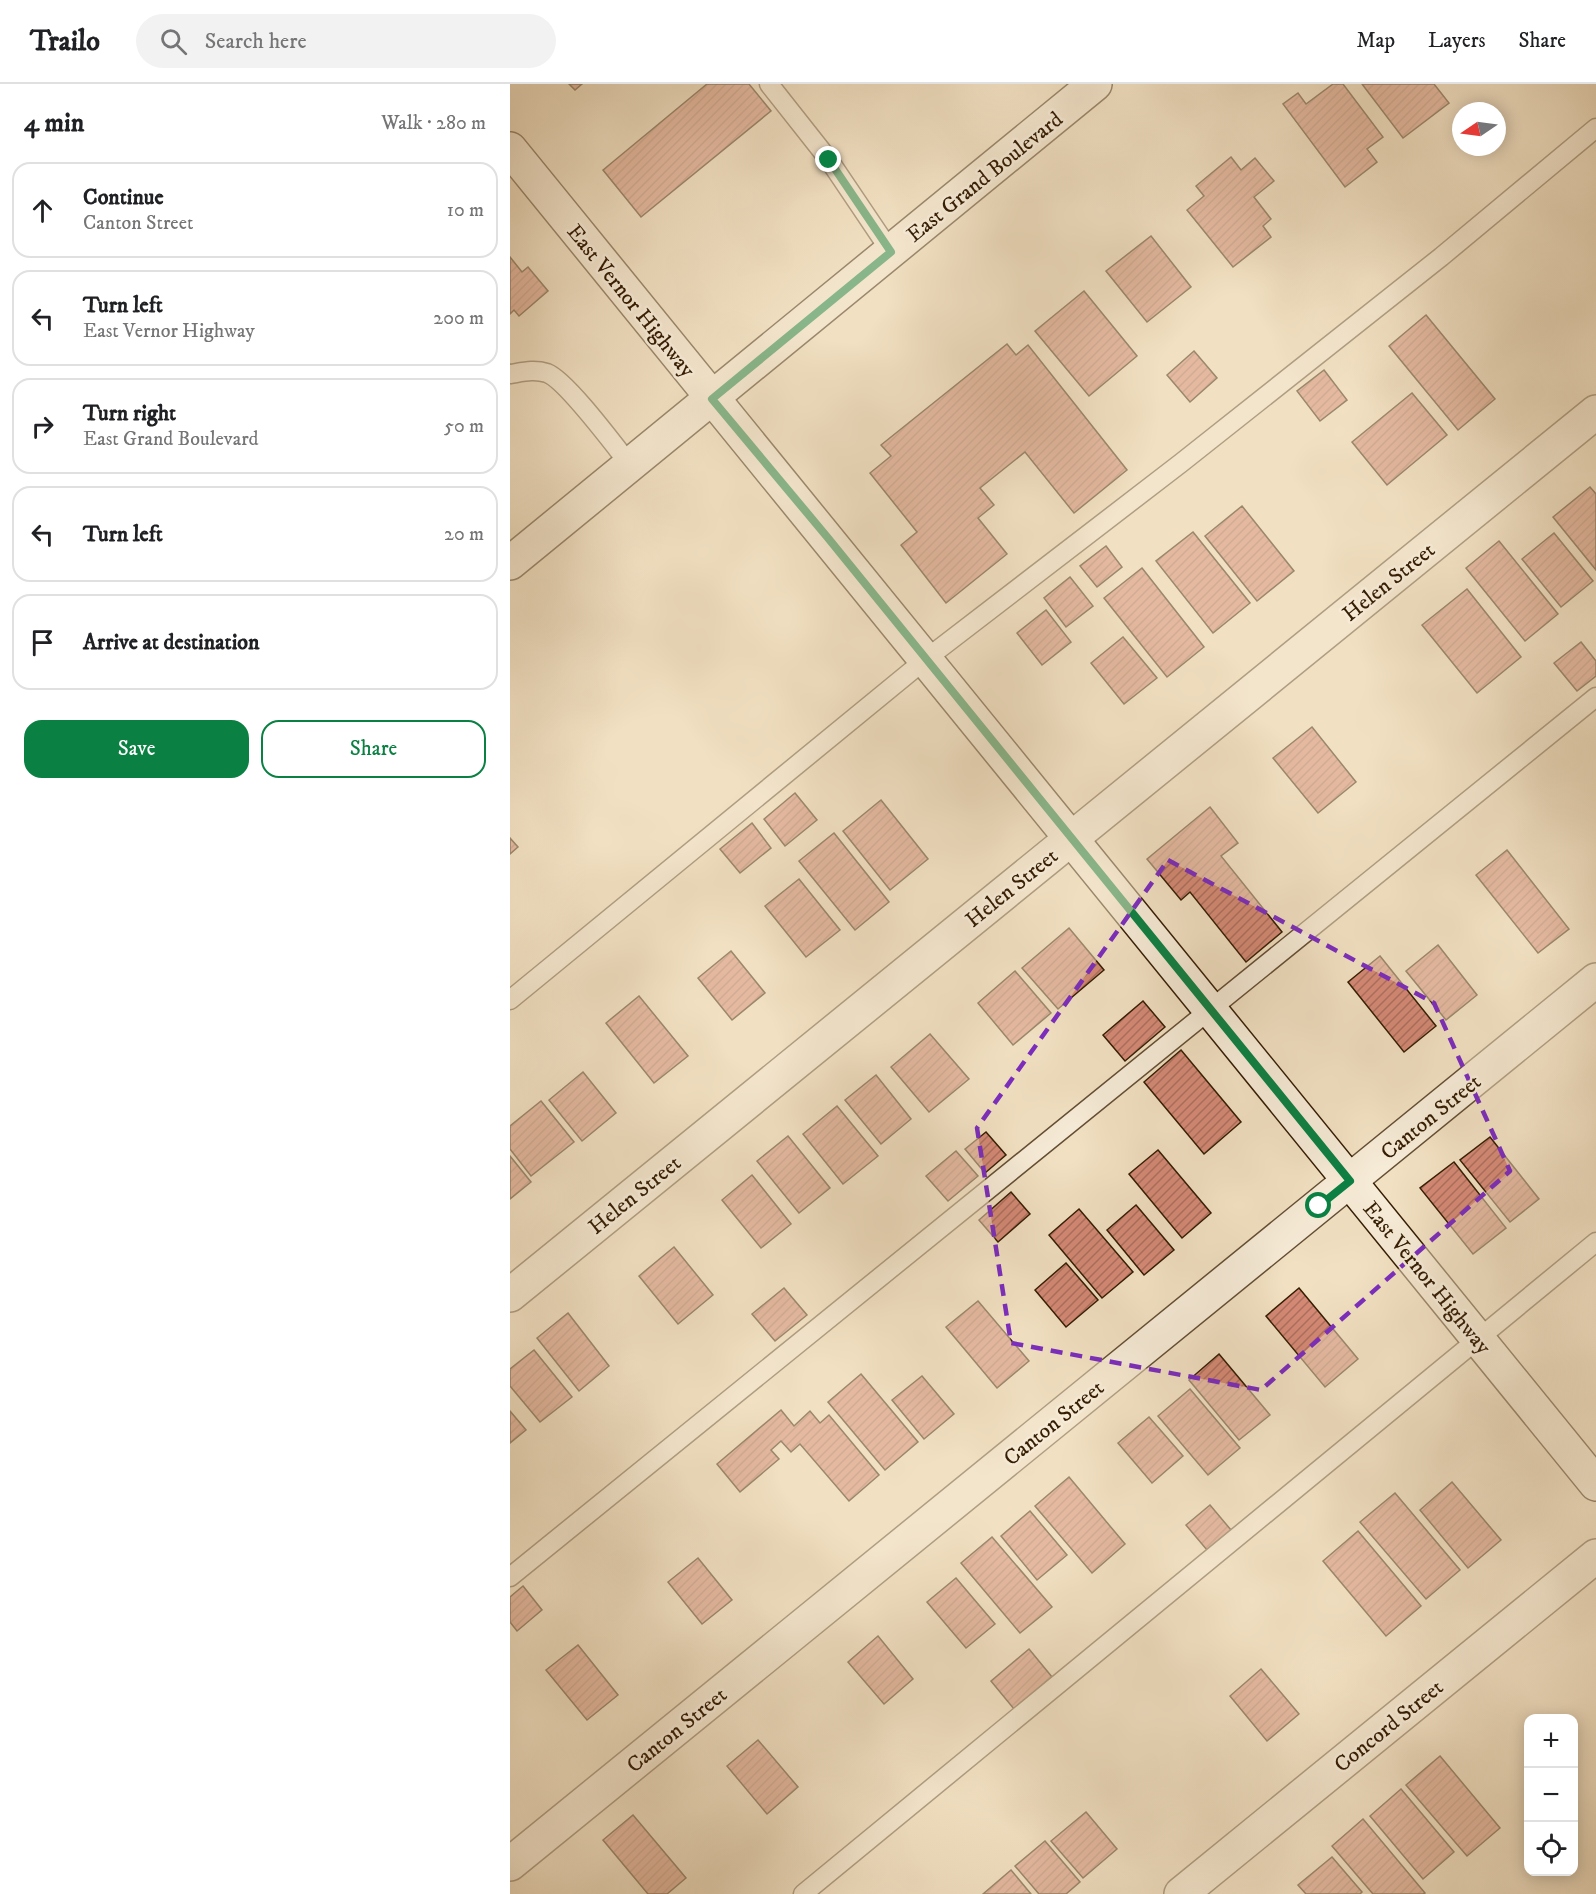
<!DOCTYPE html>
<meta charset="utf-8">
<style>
:root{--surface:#fff;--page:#f2f2f2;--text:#202124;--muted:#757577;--line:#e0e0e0;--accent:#0b8043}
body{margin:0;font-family:"IM FELL DW Pica",serif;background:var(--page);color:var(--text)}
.controls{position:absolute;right:18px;bottom:18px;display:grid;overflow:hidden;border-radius:12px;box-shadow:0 3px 15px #0003}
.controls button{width:54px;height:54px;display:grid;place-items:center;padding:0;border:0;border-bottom:2px solid var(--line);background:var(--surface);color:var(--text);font:30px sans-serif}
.compass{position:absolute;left:942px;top:18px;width:54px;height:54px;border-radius:50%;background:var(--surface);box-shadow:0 3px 15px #0003;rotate:257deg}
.stop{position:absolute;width:18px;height:18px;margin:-14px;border:4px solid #0b8043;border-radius:50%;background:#fff}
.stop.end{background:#0b8043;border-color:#fff;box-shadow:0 2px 6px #0008}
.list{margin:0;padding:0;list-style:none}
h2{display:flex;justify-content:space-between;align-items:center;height:78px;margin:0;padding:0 24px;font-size:26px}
h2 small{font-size:20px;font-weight:400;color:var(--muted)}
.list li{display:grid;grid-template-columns:39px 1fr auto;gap:18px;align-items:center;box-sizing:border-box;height:96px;margin:0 12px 12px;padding:0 12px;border:2px solid var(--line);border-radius:18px}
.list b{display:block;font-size:22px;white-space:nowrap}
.list p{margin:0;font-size:20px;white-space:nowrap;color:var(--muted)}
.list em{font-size:20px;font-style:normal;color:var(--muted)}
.actions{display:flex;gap:12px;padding:18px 24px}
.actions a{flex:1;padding:14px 0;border:2px solid var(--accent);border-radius:18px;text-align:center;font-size:21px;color:var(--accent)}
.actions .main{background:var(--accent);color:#fff}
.icon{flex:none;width:33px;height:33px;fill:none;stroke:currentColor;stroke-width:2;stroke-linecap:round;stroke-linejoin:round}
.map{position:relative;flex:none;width:1086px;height:1810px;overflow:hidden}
header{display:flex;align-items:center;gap:36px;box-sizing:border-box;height:84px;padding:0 30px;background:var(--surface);border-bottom:2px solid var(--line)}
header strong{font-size:28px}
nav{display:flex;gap:33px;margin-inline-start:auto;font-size:21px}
.search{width:420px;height:54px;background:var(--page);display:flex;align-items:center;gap:15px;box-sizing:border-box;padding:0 21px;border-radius:33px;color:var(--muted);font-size:22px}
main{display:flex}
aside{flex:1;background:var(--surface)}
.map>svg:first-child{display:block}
</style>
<header>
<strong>Trailo</strong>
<div class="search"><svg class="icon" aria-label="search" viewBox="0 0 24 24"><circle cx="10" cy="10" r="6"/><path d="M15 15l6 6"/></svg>Search here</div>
<nav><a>Map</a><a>Layers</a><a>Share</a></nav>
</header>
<main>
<aside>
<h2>4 min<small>Walk · 280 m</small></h2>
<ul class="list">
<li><svg class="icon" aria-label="ahead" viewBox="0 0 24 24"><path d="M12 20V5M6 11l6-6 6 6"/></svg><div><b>Continue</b><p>Canton Street</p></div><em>10 m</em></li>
<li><svg class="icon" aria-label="left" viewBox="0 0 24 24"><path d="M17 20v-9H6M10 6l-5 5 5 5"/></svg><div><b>Turn left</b><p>East Vernor Highway</p></div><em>200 m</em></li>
<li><svg class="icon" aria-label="right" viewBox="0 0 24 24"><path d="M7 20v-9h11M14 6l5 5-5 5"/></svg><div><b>Turn right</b><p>East Grand Boulevard</p></div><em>50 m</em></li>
<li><svg class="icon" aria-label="left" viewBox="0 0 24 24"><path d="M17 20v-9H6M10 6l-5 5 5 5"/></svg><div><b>Turn left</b></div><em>20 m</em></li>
<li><svg class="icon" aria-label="arrive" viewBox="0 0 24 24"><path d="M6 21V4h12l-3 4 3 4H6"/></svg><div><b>Arrive at destination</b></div></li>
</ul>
<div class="actions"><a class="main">Save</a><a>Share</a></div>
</aside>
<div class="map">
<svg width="1086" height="1810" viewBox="0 0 1086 1810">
<defs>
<pattern id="building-hatch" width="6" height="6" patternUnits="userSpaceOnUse" patternTransform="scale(1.5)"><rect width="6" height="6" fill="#d48975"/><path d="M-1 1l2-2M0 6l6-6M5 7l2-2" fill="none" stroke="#ad6f5e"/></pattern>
</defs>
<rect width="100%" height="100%" fill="#f1e0c2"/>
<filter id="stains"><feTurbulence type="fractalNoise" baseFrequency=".00333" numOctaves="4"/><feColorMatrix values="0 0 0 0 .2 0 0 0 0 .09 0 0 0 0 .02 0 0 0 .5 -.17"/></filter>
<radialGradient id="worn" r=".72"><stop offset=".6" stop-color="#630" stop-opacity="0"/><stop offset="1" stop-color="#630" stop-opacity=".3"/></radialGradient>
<g fill="url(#building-hatch)" stroke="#351d03" stroke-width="1.5">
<polygon points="59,0 72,0 65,6"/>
<polygon points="197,0 239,0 261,27 131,133 93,86"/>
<polygon points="823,0 833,0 873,53 857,65 867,78 835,103 773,20 788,9 796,20"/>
<polygon points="852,0 924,0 939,19 893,54"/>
<polygon points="721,73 731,86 745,74 764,97 744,113 761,135 753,142 761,153 723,183 677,126 694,112 686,102"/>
<polygon points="641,152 681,203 637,238 596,187"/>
<polygon points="0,173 12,188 18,183 38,207 9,232 4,226 0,230"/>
<polygon points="574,207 627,272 579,312 525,247"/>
<polygon points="916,231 985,315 948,346 879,262"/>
<polygon points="497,260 506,271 518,261 617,386 564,429 515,368 470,404 484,421 468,434 497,470 436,519 391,461 407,448 360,389 381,372 371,361"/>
<polygon points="684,267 707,294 680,318 657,291"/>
<polygon points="814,286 837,316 810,337 787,307"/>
<polygon points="902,309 937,351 877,401 842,358"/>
<polygon points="1080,403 1086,410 1086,486 1043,433"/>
<polygon points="732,422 784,487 747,517 695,452"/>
<polygon points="683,448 740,519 703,549 646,477"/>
<polygon points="1044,449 1083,497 1051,523 1012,475"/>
<polygon points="989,457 1048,530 1015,557 956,484"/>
<polygon points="596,462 612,483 587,503 570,482"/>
<polygon points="632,484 694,563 657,593 594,514"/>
<polygon points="560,493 583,522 556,543 534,514"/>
<polygon points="957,505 1011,573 967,609 912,541"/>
<polygon points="536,526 561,558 532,581 507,549"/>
<polygon points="613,553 647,594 614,620 581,579"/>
<polygon points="1071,558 1086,577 1086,592 1067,607 1044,579"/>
<polygon points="802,643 846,698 808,729 763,674"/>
<polygon points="285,709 307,736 275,762 254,735"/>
<polygon points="371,716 418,775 380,806 333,747"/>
<polygon points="700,723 728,759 711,772 772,848 736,878 680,808 671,816 637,775"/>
<polygon points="242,739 261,764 230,789 210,765"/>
<polygon points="324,749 379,818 345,846 289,777"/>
<polygon points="0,754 8,763 0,770"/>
<polygon points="997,766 1059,845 1028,869 966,791"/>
<polygon points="289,795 330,846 296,873 255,822"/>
<polygon points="559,844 594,886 548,925 512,884"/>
<polygon points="928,861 967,911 936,936 896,887"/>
<polygon points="221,867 255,909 222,936 188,894"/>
<polygon points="870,872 926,942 894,968 838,898"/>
<polygon points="505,887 541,929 503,961 468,919"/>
<polygon points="129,912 178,972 144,999 96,939"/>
<polygon points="633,917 655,943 615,977 593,951"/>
<polygon points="420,950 459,995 419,1028 381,983"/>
<polygon points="671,966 731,1038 694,1070 634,998"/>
<polygon points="73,988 106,1029 72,1057 39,1016"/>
<polygon points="366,991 401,1035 371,1060 335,1016"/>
<polygon points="31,1017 64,1058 21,1092 0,1065 0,1042"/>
<polygon points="327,1022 368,1072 333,1100 293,1050"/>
<polygon points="476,1048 496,1071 475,1089 455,1065"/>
<polygon points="278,1052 320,1104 289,1129 247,1077"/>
<polygon points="980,1053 1029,1115 1000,1138 950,1076"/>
<polygon points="648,1066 701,1129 672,1154 619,1090"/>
<polygon points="446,1067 468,1092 438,1117 416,1092"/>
<polygon points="0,1072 21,1098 0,1115"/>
<polygon points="944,1078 996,1144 963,1170 910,1104"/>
<polygon points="242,1091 281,1140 251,1164 212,1116"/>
<polygon points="501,1108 520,1130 488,1158 469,1136"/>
<polygon points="626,1121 664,1166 634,1191 597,1146"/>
<polygon points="569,1125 623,1188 592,1214 539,1151"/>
<polygon points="164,1163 203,1211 168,1240 129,1192"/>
<polygon points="556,1179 588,1216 556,1243 525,1206"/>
<polygon points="274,1204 297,1231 265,1257 242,1230"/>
<polygon points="789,1204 848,1275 815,1303 756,1232"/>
<polygon points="468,1217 519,1277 487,1304 436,1243"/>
<polygon points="58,1229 99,1282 69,1307 27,1254"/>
<polygon points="24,1266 62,1313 30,1338 0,1302 0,1285"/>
<polygon points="709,1270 760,1331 729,1356 679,1296"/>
<polygon points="351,1290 408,1358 375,1386 318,1318"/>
<polygon points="412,1292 444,1330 414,1355 382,1316"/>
<polygon points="680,1305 730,1364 698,1391 648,1332"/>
<polygon points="271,1326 284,1342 300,1327 310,1339 319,1331 369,1391 339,1417 290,1360 281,1368 271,1357 261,1366 269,1375 230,1408 207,1380"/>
<polygon points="0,1327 16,1346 0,1359"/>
<polygon points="639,1333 673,1372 642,1399 608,1359"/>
<polygon points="559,1393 615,1460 582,1489 525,1422"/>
<polygon points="942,1398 991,1456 958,1484 910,1426"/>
<polygon points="885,1409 950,1486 916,1515 850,1438"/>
<polygon points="700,1421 721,1446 697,1466 676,1441"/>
<polygon points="520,1427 557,1471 527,1496 491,1452"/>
<polygon points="848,1447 911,1522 876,1552 813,1477"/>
<polygon points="482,1453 542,1523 510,1549 451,1479"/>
<polygon points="188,1474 222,1516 192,1540 158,1498"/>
<polygon points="446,1494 485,1540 456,1564 417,1518"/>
<polygon points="13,1502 32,1526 7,1547 0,1538 0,1513"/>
<polygon points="368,1552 403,1595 374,1620 338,1578"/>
<polygon points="68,1561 108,1611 77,1636 36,1586"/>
<polygon points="519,1565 542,1593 504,1625 481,1597"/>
<polygon points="751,1585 789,1630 757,1657 720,1612"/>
<polygon points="248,1656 288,1703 257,1730 217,1682"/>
<polygon points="930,1672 990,1744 957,1772 896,1701"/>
<polygon points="891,1705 944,1768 913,1795 860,1732"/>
<polygon points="576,1728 607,1765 573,1794 541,1757"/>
<polygon points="123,1731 176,1794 157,1810 138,1810 93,1756"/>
<polygon points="853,1735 915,1809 913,1810 863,1810 822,1762"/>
<polygon points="535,1757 570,1798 556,1810 529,1810 505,1782"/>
<polygon points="822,1773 852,1808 850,1810 796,1810 788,1801"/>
<polygon points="501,1786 521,1810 473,1810"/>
</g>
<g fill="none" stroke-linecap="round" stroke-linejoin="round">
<g stroke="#644e33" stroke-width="21">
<g id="lane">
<polyline points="259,0 319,76 381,168"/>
<path d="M0 290C13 288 24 285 37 289 56 296 105 362 120 381"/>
<polyline points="0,916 416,575 671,379 931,173 1086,44"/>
<polyline points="0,1493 1086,613"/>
<polyline points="293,1810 1086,1158"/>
</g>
</g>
<g stroke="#644e33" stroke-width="36">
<g id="street">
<polyline points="0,1211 1086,328"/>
<polyline points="0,1780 1086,896"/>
<polyline points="671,1810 1086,1472"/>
</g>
</g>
<g stroke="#351d03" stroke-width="36">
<g id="secondary">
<polyline points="0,65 1086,1400"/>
<polyline points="0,479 585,0"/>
</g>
</g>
<use href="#lane" stroke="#f6ebd7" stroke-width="18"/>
<use href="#street" stroke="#f6ebd7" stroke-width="33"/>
<use href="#secondary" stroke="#f6ebd7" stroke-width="33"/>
</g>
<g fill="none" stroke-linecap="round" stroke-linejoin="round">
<polyline stroke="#0b8043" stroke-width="8" points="319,76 381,168 202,315 318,454 840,1097 809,1122"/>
</g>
<path d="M0 0H1086V1810H0ZM658 776 924 919 1000 1087 751 1306 501 1259 467 1044Z" fill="#f1e0c2" fill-opacity=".55" fill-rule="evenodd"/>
<path fill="none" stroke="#7b2cbf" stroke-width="4.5" stroke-dasharray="12 8" stroke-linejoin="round" d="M658 776 924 919 1000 1087 751 1306 501 1259 467 1044Z"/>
<g text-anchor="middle" stroke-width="5" stroke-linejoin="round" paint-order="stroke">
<g font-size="22" fill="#351d03" stroke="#f6ebd7">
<text transform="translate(474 92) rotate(-39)" y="8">East Grand Boulevard</text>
<text transform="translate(122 216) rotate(51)" y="8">East Vernor Highway</text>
<text transform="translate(878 497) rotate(-39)" y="8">Helen Street</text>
<text transform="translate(501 803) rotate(-39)" y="8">Helen Street</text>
<text transform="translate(920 1032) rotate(-39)" y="8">Canton Street</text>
<text transform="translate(124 1110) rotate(-39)" y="8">Helen Street</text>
<text transform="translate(918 1193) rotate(51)" y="8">East Vernor Highway</text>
<text transform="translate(543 1338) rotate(-39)" y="8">Canton Street</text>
<text transform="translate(878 1641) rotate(-39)" y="8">Concord Street</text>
<text transform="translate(166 1645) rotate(-39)" y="8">Canton Street</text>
</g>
</g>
<rect width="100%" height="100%" filter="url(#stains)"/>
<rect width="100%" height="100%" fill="url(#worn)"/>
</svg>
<div class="controls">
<button>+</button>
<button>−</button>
<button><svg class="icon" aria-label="locate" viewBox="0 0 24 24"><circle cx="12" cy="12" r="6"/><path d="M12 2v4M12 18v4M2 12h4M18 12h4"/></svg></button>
</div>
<svg class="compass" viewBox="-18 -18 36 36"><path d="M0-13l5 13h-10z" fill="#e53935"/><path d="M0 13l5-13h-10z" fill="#757577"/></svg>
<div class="stop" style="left:809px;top:1122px"></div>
<div class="stop end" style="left:319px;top:76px"></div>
</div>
</main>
